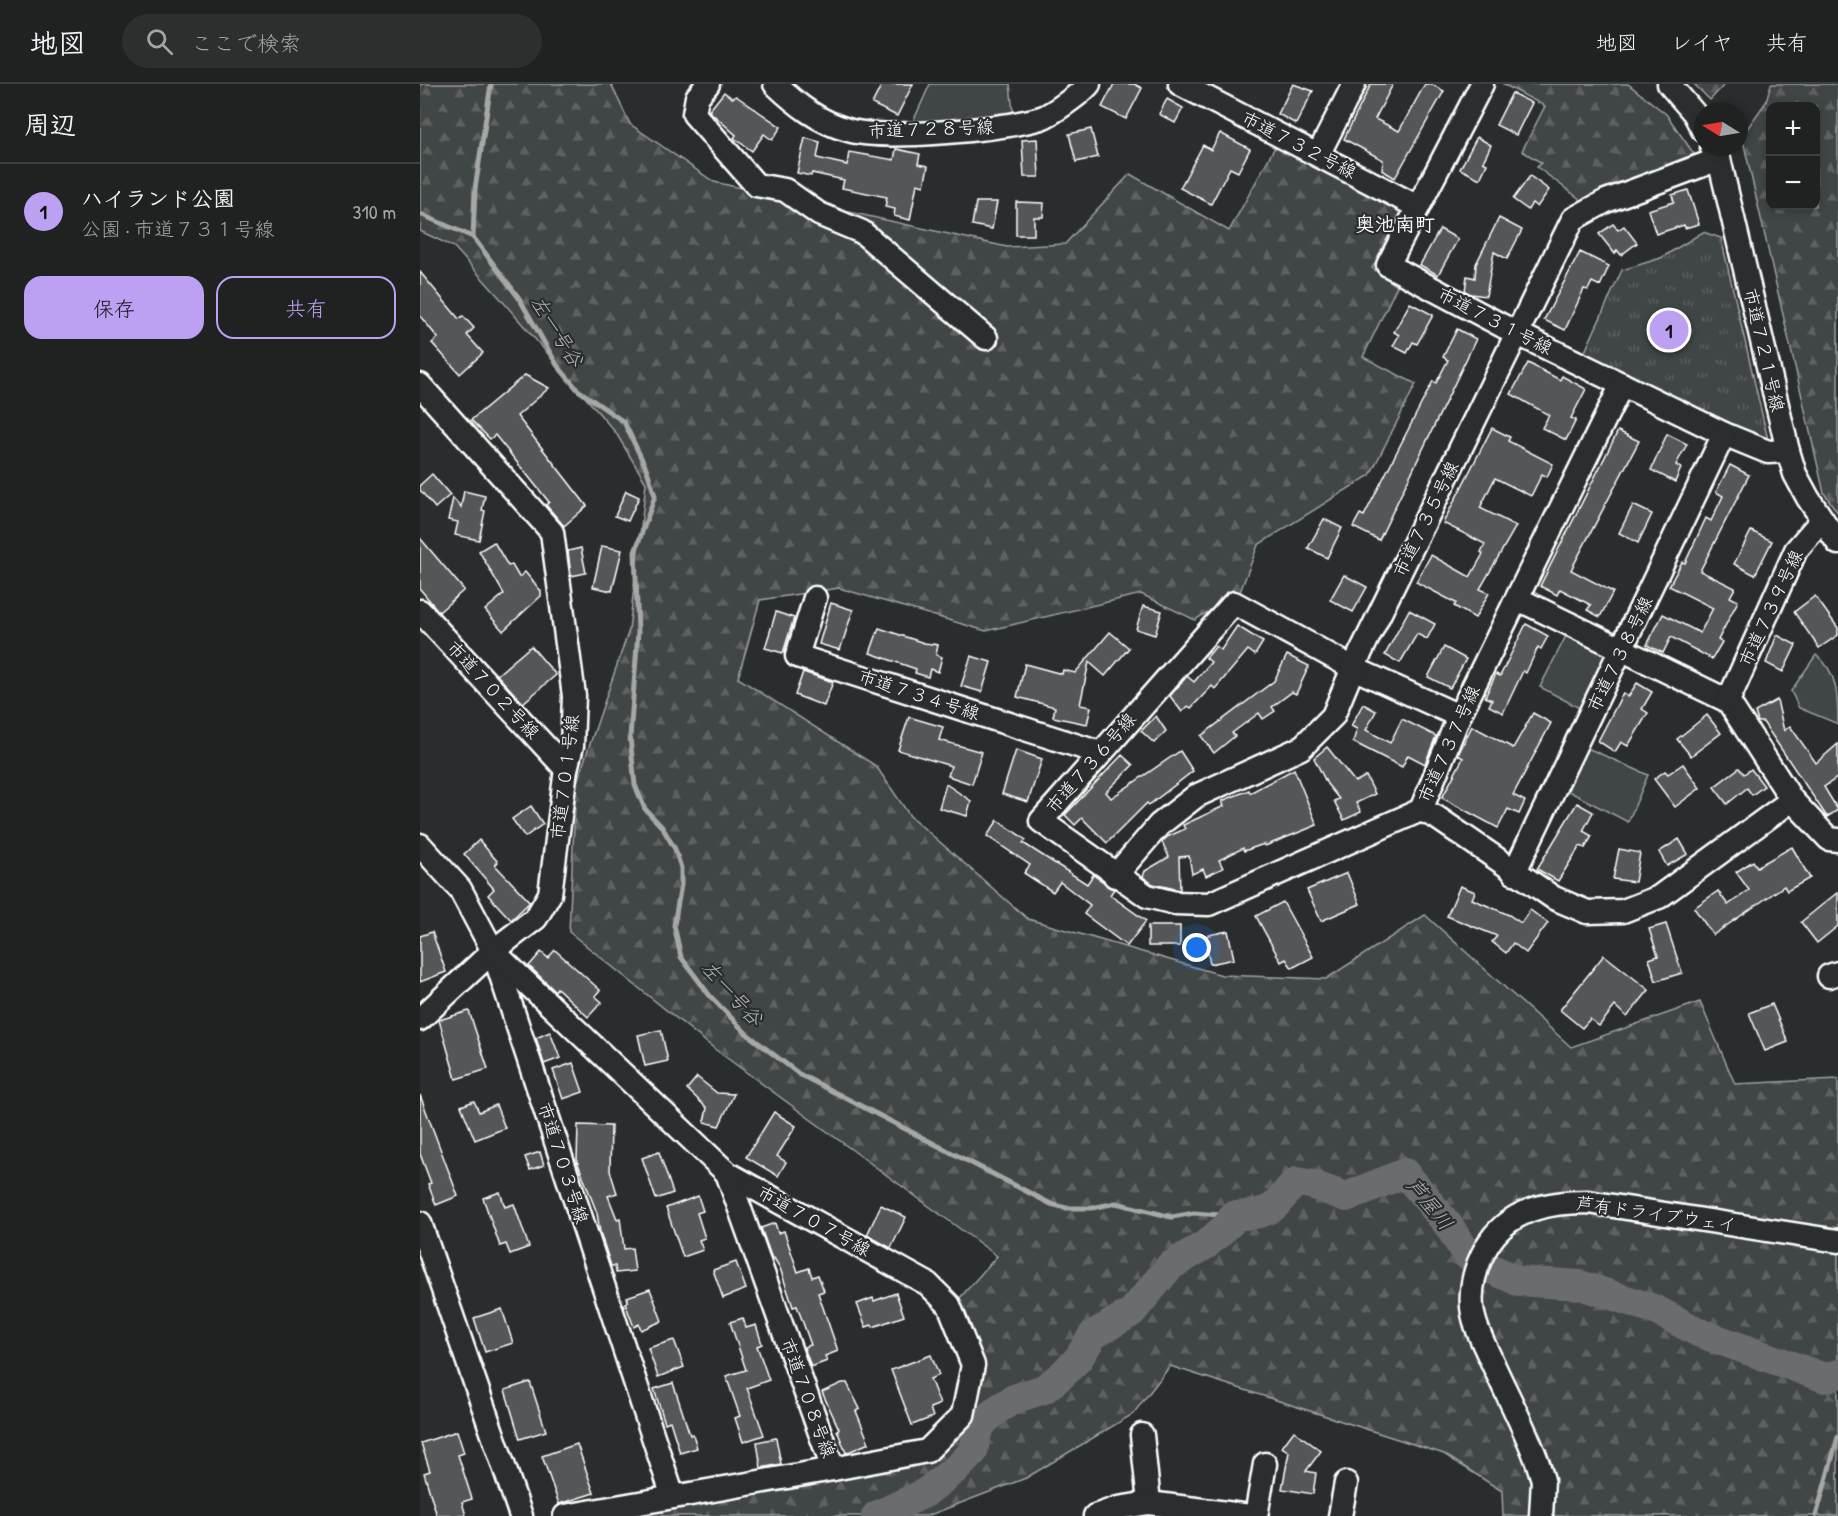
<!DOCTYPE html>
<html lang="ja">
<meta charset="utf-8">
<style>
:root{--surface:#202222;--page:#2d2f2f;--text:#f1f3f6;--muted:#a2a4a5;--line:#3d3f40;--accent:#bca0f2}
body{margin:0;font-family:"Patrick Hand","Klee One",sans-serif;background:var(--page);color:var(--text)}
.controls{position:absolute;right:18px;top:18px;display:grid;overflow:hidden;border-radius:12px;box-shadow:0 3px 9px #0003}
.controls button{width:54px;height:54px;display:grid;place-items:center;padding:0;border:0;border-bottom:2px solid var(--line);background:var(--surface);color:var(--text);font:30px sans-serif}
.compass{position:absolute;left:1274px;top:18px;width:54px;height:54px;border-radius:50%;background:var(--surface);box-shadow:0 3px 9px #0003;rotate:281deg}
.you{position:absolute;left:777px;top:864px;width:21px;height:21px;margin:-15px;border:4px solid #fff;border-radius:50%;background:#1a73e8;box-shadow:0 0 0 9px #1a73e833}
.badge{display:grid;place-items:center;width:39px;height:39px;border-radius:50%;background:var(--accent);color:#111;font-size:20px;font-weight:700}
.pin{position:absolute;translate:-50% -50%;border:3px solid #fff;box-shadow:0 2px 6px #0006}
.list{margin:0;padding:0;list-style:none}
h2{display:flex;justify-content:space-between;align-items:center;height:78px;margin:0;padding:0 24px;font-size:26px}
h2 small{font-size:20px;font-weight:400;color:var(--muted)}
.list li{display:grid;grid-template-columns:39px 1fr auto;gap:18px;align-items:center;box-sizing:border-box;height:96px;padding:0 24px;border-top:2px solid var(--line)}
.list b{display:block;font-size:22px;white-space:nowrap}
.list p{margin:0;font-size:20px;white-space:nowrap;color:var(--muted)}
.list em{font-size:20px;font-style:normal;color:var(--muted)}
.actions{display:flex;gap:12px;padding:18px 24px}
.actions a{flex:1;padding:14px 0;border:2px solid var(--accent);border-radius:18px;text-align:center;font-size:21px;color:var(--accent)}
.actions .main{background:var(--accent);color:#111}
.icon{flex:none;width:33px;height:33px;fill:none;stroke:currentColor;stroke-width:2;stroke-linecap:round;stroke-linejoin:round}
.map{position:relative;flex:none;width:1418px;height:1432px;overflow:hidden}
header{display:flex;align-items:center;gap:36px;box-sizing:border-box;height:84px;padding:0 30px;background:var(--surface);border-bottom:2px solid var(--line)}
header strong{font-size:28px}
nav{display:flex;gap:33px;margin-inline-start:auto;font-size:21px}
.search{width:420px;height:54px;background:var(--page);display:flex;align-items:center;gap:15px;box-sizing:border-box;padding:0 21px;border-radius:33px;color:var(--muted);font-size:22px}
main{display:flex}
aside{flex:1;background:var(--surface)}
.map>svg:first-child{display:block}
</style>
<header>
<strong>地図</strong>
<div class="search"><svg class="icon" aria-label="search" viewBox="0 0 24 24"><circle cx="10" cy="10" r="6"/><path d="M15 15l6 6"/></svg>ここで検索</div>
<nav><a>地図</a><a>レイヤ</a><a>共有</a></nav>
</header>
<main>
<aside>
<h2>周辺<small></small></h2>
<ul class="list">
<li><span class="badge">1</span><div><b>ハイランド公園</b><p>公園 · 市道７３１号線</p></div><em>310 m</em></li>
</ul>
<div class="actions"><a class="main">保存</a><a>共有</a></div>
</aside>
<div class="map">
<svg width="1418" height="1432" viewBox="0 0 1418 1432">
<defs>
<pattern id="forest-firs" width="22" height="20" patternUnits="userSpaceOnUse" patternTransform="scale(1.5)"><rect width="22" height="20" fill="#414445"/><path d="M5 1l3.5 6h-7zM16 11l3.5 6h-7z" fill="#5e6061"/></pattern>
<pattern id="park-tufts" width="24" height="20" patternUnits="userSpaceOnUse" patternTransform="scale(1.5)"><rect width="24" height="20" fill="#414445"/><path d="M3 7l-1-3M5 7V3M7 7l1-3M15 17l-1-3M17 17v-4M19 17l1-3" fill="none" stroke="#5e6061"/></pattern>
</defs>
<rect width="100%" height="100%" fill="#2a2d2e"/>
<filter id="ink" filterUnits="userSpaceOnUse"><feTurbulence type="fractalNoise" baseFrequency=".0167" numOctaves="2"/><feDisplacementMap in="SourceGraphic" scale="12" xChannelSelector="R" yChannelSelector="G"/><feConvolveMatrix kernelMatrix="1 2 1 2 8 2 1 2 1" color-interpolation-filters="sRGB"/></filter>
<g filter="url(#ink)">
<g fill="#414445" stroke="#a0a2a2" stroke-width="1.5">
<polygon points="510,0 590,0 593,28 492,40"/>
<polygon points="1146,552 1190,573 1165,627 1120,603"/>
<path d="M1396 571C1418 587 1418 614 1418 640L1379 624 1371 607Z"/>
<polygon points="1165,663 1228,691 1208,738 1146,706"/>
</g>
<g fill="url(#forest-firs)" stroke="#a0a2a2" stroke-width="1.5" fill-rule="evenodd">
<polygon points="0,0 191,0 210,40 294,98 587,163 645,160 710,90 809,147 855,63 986,128 952,184 977,202 943,273 996,300 950,391 838,461 820,508 775,536 721,510 566,547 419,504 340,516 318,594 456,682 490,732 608,835 802,891 906,895 1005,831 1151,963 1280,918 1315,1000 1418,995 1418,1432 1083,1432 1082,1407 1024,1370 750,1282 713,1330 606,1394 507,1432 196,1432 513,1372 550,1332 538,1216 577,1172 296,966 149,848 156,701 209,546 226,399 196,349 79,213 34,163 0,147"/>
<polygon points="1083,0 1208,0 1246,30 1274,70 1161,116 1117,83 1122,79 1102,67 1125,22"/>
<polygon points="1274,0 1305,0 1290,16"/>
<path d="M1351 0H1418V429L1404 409 1322 52 1346 18ZM1396 22V122H1350V22Z"/>
</g>
<polygon fill="url(#park-tufts)" stroke="#a0a2a2" stroke-width="1.5" points="1283,148 1301,154 1348,356 1336,356 1163,272 1202,186 1241,174"/>
<g fill="none" stroke-linecap="round" stroke-linejoin="round">
<g stroke="#a6a7a7" stroke-width="5">
<polyline points="0,130 53,153"/>
<polyline points="53,153 99,214 137,281 158,306 204,338 227,386 235,412 215,468 218,548 210,653 215,701 225,725 242,743 255,765 261,784 261,801 254,841 261,873 290,912 327,950 379,990 631,1120 646,1124 672,1124 696,1119 752,1133 774,1129 813,1132"/>
<polyline points="53,153 55,105 71,0"/>
<polyline points="1396,1432 1418,1353"/>
</g>
<path stroke="#6a6c6d" stroke-width="30" d="M456 1432 505 1409 538 1383 553 1368 557 1348 564 1337 578 1325 594 1315 624 1305 642 1291 658 1275 673 1251 712 1228 750 1182 787 1160 810 1139 813 1132C826 1131 841 1131 852 1124 861 1118 867 1105 876 1098L890 1100 926 1113 985 1089 1029 1142 1046 1170 1074 1186 1098 1197 1160 1201 1234 1225 1280 1249 1405 1294 1418 1290"/>
</g>
<g fill="#555758" stroke="#fff" stroke-width="1.5">
<polygon points="462,0 493,0 477,32 452,20"/>
<polygon points="694,0 714,0 722,4 706,35 682,23"/>
<polygon points="873,0 893,7 876,40 858,30"/>
<polygon points="951,0 973,0 955,35 979,47 1005,0 1011,0 1024,7 975,94 962,86 963,76 924,55"/>
<polygon points="304,8 312,14 316,12 361,43 352,56 344,50 332,67 314,54 316,51 289,27"/>
<polygon points="1092,9 1112,19 1096,51 1076,41"/>
<polygon points="747,15 763,24 755,39 739,30"/>
<polygon points="671,45 678,73 656,78 649,50"/>
<polygon points="800,49 830,65 818,88 810,84 791,120 760,104 783,61 791,66"/>
<polygon points="1057,53 1071,61 1063,78 1067,80 1060,95 1040,85"/>
<polygon points="385,54 400,58 397,74 427,81 429,68 474,76 476,65 500,70 498,80 508,82 504,102 497,100 490,136 474,132 475,125 465,123 467,113 422,104 424,96 392,89 391,92 377,89"/>
<polygon points="617,55 619,93 604,93 602,56"/>
<polygon points="1110,92 1129,106 1117,123 1112,119 1108,126 1093,115"/>
<polygon points="1268,106 1279,140 1265,144 1264,141 1236,150 1228,126 1254,118 1252,111"/>
<polygon points="556,118 577,118 572,145 552,141"/>
<polygon points="596,118 624,119 623,133 614,133 614,151 596,151"/>
<polygon points="1079,134 1102,146 1087,175 1074,168 1066,212 1051,210 1045,207 1047,192 1055,194 1056,180"/>
<polygon points="1193,140 1198,146 1204,142 1217,159 1201,171 1197,166 1195,170 1179,150"/>
<polygon points="1020,145 1038,155 1018,191 1000,181"/>
<polygon points="1160,168 1189,182 1180,202 1172,198 1168,206 1164,205 1145,246 1124,236"/>
<polygon points="0,188 39,235 43,232 54,244 47,251 63,269 40,290 12,259 18,254 0,232"/>
<polygon points="990,219 1013,231 997,260 993,258 987,269 973,262 979,251 974,248"/>
<polygon points="1037,245 1056,255 959,456 933,443 940,430 944,432 1013,297 1016,299 1028,276 1023,273"/>
<polygon points="1108,279 1140,296 1142,292 1166,305 1151,334 1156,336 1146,356 1122,344 1129,331 1091,310"/>
<polygon points="105,291 129,304 97,332 167,422 144,442 126,421 129,418 75,351 70,355 51,336"/>
<polygon points="1072,344 1090,353 1088,357 1133,380 1127,393 1122,390 1111,412 1075,394 1060,424 1096,442 1060,505 1069,509 1055,534 1034,522 1036,519 996,498 1011,471 1050,493 1063,470 1061,468 1065,460 1023,439"/>
<polygon points="1198,347 1219,357 1151,486 1193,508 1180,533 1167,526 1171,521 1140,505 1137,511 1120,502"/>
<polygon points="1247,350 1267,360 1256,381 1261,384 1255,398 1231,386"/>
<polygon points="1310,381 1329,391 1280,487 1315,504 1310,513 1318,517 1298,556 1302,558 1292,575 1251,553 1243,569 1227,561 1243,530 1280,549 1293,524 1249,502 1262,478 1265,479 1286,434 1291,437 1303,412 1296,408"/>
<polygon points="12,390 30,411 15,424 0,406 0,401"/>
<polygon points="44,407 65,412 62,426 65,427 59,456 35,451 38,438 28,436 33,414 41,423"/>
<polygon points="206,407 219,413 208,437 195,432"/>
<polygon points="1213,421 1232,430 1218,459 1199,449"/>
<polygon points="904,435 922,444 907,474 888,464"/>
<polygon points="1331,447 1352,457 1335,491 1314,480"/>
<polygon points="0,454 44,506 19,528 0,505"/>
<polygon points="74,458 88,482 92,481 99,493 105,488 121,507 121,512 83,547 65,526 84,510 59,467"/>
<polygon points="182,462 202,466 192,507 173,503"/>
<polygon points="161,464 166,489 151,492 148,467"/>
<polygon points="924,491 947,503 933,528 910,516"/>
<polygon points="1395,512 1418,544 1418,551 1399,564 1374,528"/>
<polygon points="411,519 433,526 420,566 399,560"/>
<polygon points="723,522 742,527 735,551 716,545"/>
<polygon points="989,526 1015,540 1007,555 997,550 980,579 965,571"/>
<polygon points="356,528 374,534 363,569 345,564"/>
<polygon points="1106,540 1128,552 1121,565 1118,563 1106,589 1103,587 1083,629 1069,622 1072,616 1065,613 1076,590 1080,592"/>
<polygon points="817,542 843,558 835,571 828,566 795,605 792,602 771,624 768,622 762,628 750,612 767,592 774,598 791,578 786,574 796,562 801,566"/>
<polygon points="459,544 504,559 518,561 516,571 522,573 518,588 510,585 508,593 495,589 496,585 450,569"/>
<polygon points="690,548 709,564 685,592 669,578 660,621 671,623 667,640 633,633 635,623 597,613 605,580 642,590 643,586 655,589"/>
<polygon points="1357,551 1376,561 1363,588 1346,579"/>
<polygon points="111,562 136,591 103,619 77,591"/>
<polygon points="1024,563 1046,575 1030,604 1008,593"/>
<polygon points="867,571 889,582 876,610 872,608 852,623 855,627 843,635 839,629 812,649 815,652 794,669 781,652 854,597"/>
<polygon points="551,572 571,578 562,608 541,602"/>
<polygon points="383,588 413,598 404,622 375,611"/>
<polygon points="1217,599 1232,608 1222,625 1228,629 1208,662 1201,658 1195,668 1178,657 1203,609 1208,613"/>
<polygon points="1357,616 1364,647 1370,642 1396,679 1418,660 1418,693 1404,703 1418,726 1407,733 1343,638 1338,638 1335,628"/>
<polygon points="943,620 956,627 946,646 970,659 982,635 1016,652 1005,680 988,671 982,683 933,658 937,645 931,642"/>
<polygon points="1113,629 1131,639 1093,711 1105,717 1099,730 1088,725 1078,744 1022,714 1043,674 1038,671 1052,642 1093,664"/>
<polygon points="1287,631 1301,649 1271,672 1257,655"/>
<polygon points="736,632 746,647 734,659 721,647"/>
<polygon points="489,633 523,643 519,656 562,668 552,700 528,692 531,682 478,666"/>
<polygon points="907,663 935,698 946,692 955,710 936,719 941,728 924,736 914,717 919,715 907,700 894,674"/>
<polygon points="596,666 622,675 608,718 582,710"/>
<polygon points="760,667 773,687 729,721 727,719 687,759 662,734 655,741 645,731 702,671 713,681 686,708 691,714"/>
<polygon points="1263,680 1280,704 1255,723 1234,695 1245,687 1248,690"/>
<polygon points="1319,684 1324,690 1331,685 1344,702 1332,711 1327,704 1307,720 1294,703"/>
<polygon points="874,685 897,741 845,762 844,760 824,767 823,764 799,776 803,784 786,792 783,785 772,790 769,772 759,773 760,806 733,800 723,793 725,787 749,773 742,758 747,753 765,745 763,741 804,722 802,717 829,706 830,709"/>
<polygon points="526,700 551,717 547,732 519,724"/>
<polygon points="1157,719 1173,728 1163,747 1172,752 1165,764 1160,762 1138,797 1117,785"/>
<polygon points="111,722 123,740 105,753 92,735"/>
<polygon points="578,736 606,756 603,759 667,800 673,791 694,805 690,811 726,837 707,862 664,830 670,821 640,798 633,808 604,789 610,781 567,752"/>
<polygon points="1259,755 1268,770 1247,782 1239,768"/>
<polygon points="59,756 78,778 75,781 110,818 91,836 68,811 74,805 44,770"/>
<polygon points="1372,763 1390,794 1367,807 1364,802 1293,851 1274,824 1298,807 1308,821 1329,806 1316,788 1333,777 1337,783"/>
<polygon points="1199,765 1220,769 1215,798 1193,795"/>
<polygon points="927,789 940,820 901,837 887,806"/>
<polygon points="1040,802 1055,808 1052,815 1089,831 1101,839 1110,826 1128,839 1106,869 1093,859 1086,869 1072,858 1077,852 1027,832"/>
<polygon points="1418,808 1418,842 1397,859 1381,838"/>
<polygon points="863,818 893,873 872,884 866,875 861,878 836,832"/>
<polygon points="1246,840 1262,889 1236,897 1229,875 1238,872 1229,845"/>
<rect x="728" y="842" width="32" height="20"/>
<polygon points="808,847 814,875 790,880 784,852"/>
<polygon points="12,848 26,888 0,898 0,852"/>
<polygon points="135,866 180,906 175,912 182,918 168,933 137,904 135,907 109,882 121,868 128,874"/>
<polygon points="1184,871 1229,906 1207,933 1195,922 1179,942 1170,935 1162,944 1140,926"/>
<polygon points="1352,920 1368,958 1345,967 1329,929"/>
<polygon points="49,927 68,985 36,995 19,936"/>
<polygon points="241,946 248,977 225,982 218,951"/>
<polygon points="130,948 140,974 124,980 116,954"/>
<polygon points="153,979 163,1008 143,1015 133,986"/>
<polygon points="277,993 297,1009 314,1010 299,1042 284,1038 287,1024 267,1005"/>
<polygon points="0,1011 38,1112 16,1121 8,1100 11,1099 0,1070"/>
<polygon points="54,1017 59,1028 76,1021 85,1044 55,1056 41,1022"/>
<polygon points="354,1028 376,1042 357,1072 366,1078 358,1092 326,1073"/>
<polygon points="158,1041 191,1042 190,1087 197,1109 188,1112 197,1135 200,1134 204,1165 212,1164 215,1187 196,1189 195,1182 191,1182 180,1148 177,1129 157,1077"/>
<polygon points="120,1068 124,1081 110,1086 105,1073"/>
<polygon points="239,1068 253,1109 236,1115 222,1074"/>
<polygon points="80,1108 85,1123 94,1120 109,1163 90,1170 86,1160 80,1162 63,1114"/>
<polygon points="278,1112 283,1127 277,1129 285,1154 279,1156 283,1166 263,1173 246,1124"/>
<polygon points="461,1121 486,1133 471,1164 447,1151"/>
<polygon points="355,1139 358,1149 364,1147 378,1188 389,1184 392,1193 398,1191 404,1207 398,1209 418,1267 405,1272 407,1277 391,1283 384,1263 391,1261 377,1222 373,1223 360,1184 354,1174 352,1175 341,1144"/>
<polygon points="316,1178 326,1205 303,1214 293,1186"/>
<polygon points="230,1205 242,1237 221,1246 219,1240 214,1243 205,1219 208,1217 207,1213"/>
<polygon points="476,1209 484,1232 453,1243 452,1241 446,1243 437,1220 453,1214 454,1217"/>
<polygon points="82,1225 93,1259 65,1268 54,1234"/>
<polygon points="323,1234 326,1244 336,1241 342,1260 337,1262 349,1296 327,1304 344,1351 323,1358 315,1334 320,1332 306,1292 326,1286 310,1238"/>
<polygon points="254,1256 264,1283 238,1293 228,1264"/>
<polygon points="511,1271 519,1291 510,1295 520,1320 510,1324 513,1333 492,1341 471,1286"/>
<polygon points="110,1298 126,1347 100,1355 85,1306"/>
<polygon points="253,1299 270,1351 273,1350 277,1364 260,1369 250,1337 245,1339 234,1305"/>
<polygon points="422,1299 427,1299 440,1325 436,1327 449,1359 426,1369 417,1346 419,1345 402,1308"/>
<polygon points="37,1347 44,1369 38,1371 52,1415 42,1418 46,1432 17,1432 4,1389 10,1387 1,1359"/>
<polygon points="874,1347 901,1367 886,1387 896,1389 893,1410 862,1405 869,1368 862,1363"/>
<polygon points="356,1354 361,1380 341,1384 337,1358"/>
<polygon points="157,1360 174,1409 139,1420 122,1372"/>
</g>
<g fill="none" stroke-linecap="round" stroke-linejoin="round">
<g stroke="#fff" stroke-width="27">
<g id="minor">
<polyline points="288,0 277,13 274,30 336,101 365,106 399,130 442,148 566,254"/>
<path d="M355 0C377 21 399 38 428 46 465 57 583 45 621 34 631 31 663 8 669 0"/>
<polyline points="760,0 998,123"/>
<polyline points="1062,0 968,181 1096,249 1304,350 1348,368 1368,367"/>
<polyline points="1249,0 1274,29 1283,46"/>
<polyline points="1292,64 1299,75 1368,367 1375,390 1388,414 1418,459"/>
<polyline points="898,71 934,0"/>
<polyline points="1202,300 1039,632 1001,726 1016,733 1134,814 1167,828 1203,827 1239,813 1372,716"/>
<polyline points="0,301 132,448 154,612 152,662 146,685 130,810 116,834 73,867 0,935"/>
<polyline points="395,514 377,572 680,669"/>
<polyline points="1098,515 1308,617 1372,716 1409,755 1418,756"/>
<polyline points="0,527 146,685"/>
<polyline points="1308,617 1376,466 1402,436"/>
<polyline points="1001,726 789,820 755,819 727,812 621,737 814,519 933,584 1039,632"/>
<polyline points="0,761 40,805 73,867 253,1413"/>
<polyline points="1094,789 1304,350"/>
<polyline points="695,792 739,741 776,712 881,664 913,632 933,584 1153,135 1186,117 1299,75"/>
<polyline points="73,867 307,1089 508,1200 529,1221 553,1281 543,1331 507,1367 413,1385"/>
<polyline points="1409,892 1418,889"/>
<polyline points="0,1139 101,1432"/>
<polyline points="722,1351 729,1419"/>
<polyline points="145,1432 413,1385 307,1089"/>
<polyline points="675,1432 698,1424 729,1419 830,1432"/>
<polyline points="836,1432 845,1380"/>
<polyline points="920,1432 926,1399"/>
<path d="M1121 1432 1123 1396 1118 1380C1106 1346 1088 1313 1073 1280 1065 1262 1054 1243 1052 1223 1050 1201 1056 1181 1067 1162 1089 1125 1128 1118 1168 1118L1418 1157"/>
</g>
</g>
<use href="#minor" stroke="#2a2d2e" stroke-width="22"/>
</g>
</g>
<g text-anchor="middle" stroke-width="4.5" stroke-linejoin="round" paint-order="stroke">
<g font-size="18" fill="#fff" stroke="#2a2d2e">
<text transform="translate(511 45) rotate(-2)" y="6">市道７２８号線</text>
<text transform="translate(879 61) rotate(27)" y="6">市道７３２号線</text>
<text transform="translate(1075 237) rotate(27)" y="6">市道７３１号線</text>
<text transform="translate(1344 266) rotate(77)" y="6">市道７２１号線</text>
<text transform="translate(1006 435) rotate(-64)" y="6">市道７３５号線</text>
<text transform="translate(1351 524) rotate(-65)" y="6">市道７３９号線</text>
<text transform="translate(1200 570) rotate(-64)" y="6">市道７３８号線</text>
<text transform="translate(73 606) rotate(47)" y="6">市道７０２号線</text>
<text transform="translate(499 611) rotate(18)" y="6">市道７３４号線</text>
<text transform="translate(1029 660) rotate(-66)" y="6">市道７３７号線</text>
<text transform="translate(671 679) rotate(-49)" y="6">市道７３６号線</text>
<text transform="translate(145 693) rotate(-83)" y="6">市道７０１号線</text>
<text transform="translate(143 1079) rotate(72)" y="6">市道７０３号線</text>
<text transform="translate(1236 1130) rotate(8)" y="6">芦有ドライブウェイ</text>
<text transform="translate(394 1137) rotate(29)" y="6">市道７０７号線</text>
<text transform="translate(388 1314) rotate(70)" y="6">市道７０８号線</text>
</g>
<g font-size="20" font-weight="bold" fill="#fff" stroke="#2a2d2e">
<text x="975" y="147">奥池南町</text>
</g>
<g font-size="20" font-style="italic" fill="#b4b6b6" stroke="#2a2d2e">
<text transform="translate(137 247) rotate(58)" y="7">左一号谷</text>
<text transform="translate(312 909) rotate(48)" y="7">左一号谷</text>
<text transform="translate(1010 1120) rotate(51)" y="7">芦屋川</text>
</g>
</g>
</svg>
<div class="controls">
<button>+</button>
<button>−</button>
</div>
<svg class="compass" viewBox="-18 -18 36 36"><path d="M0-13l5 13h-10z" fill="#e53935"/><path d="M0 13l5-13h-10z" fill="#a2a4a5"/></svg>
<div class="you"></div>
<div class="pin badge" style="left:1249px;top:246px">1</div>
</div>
</main>
